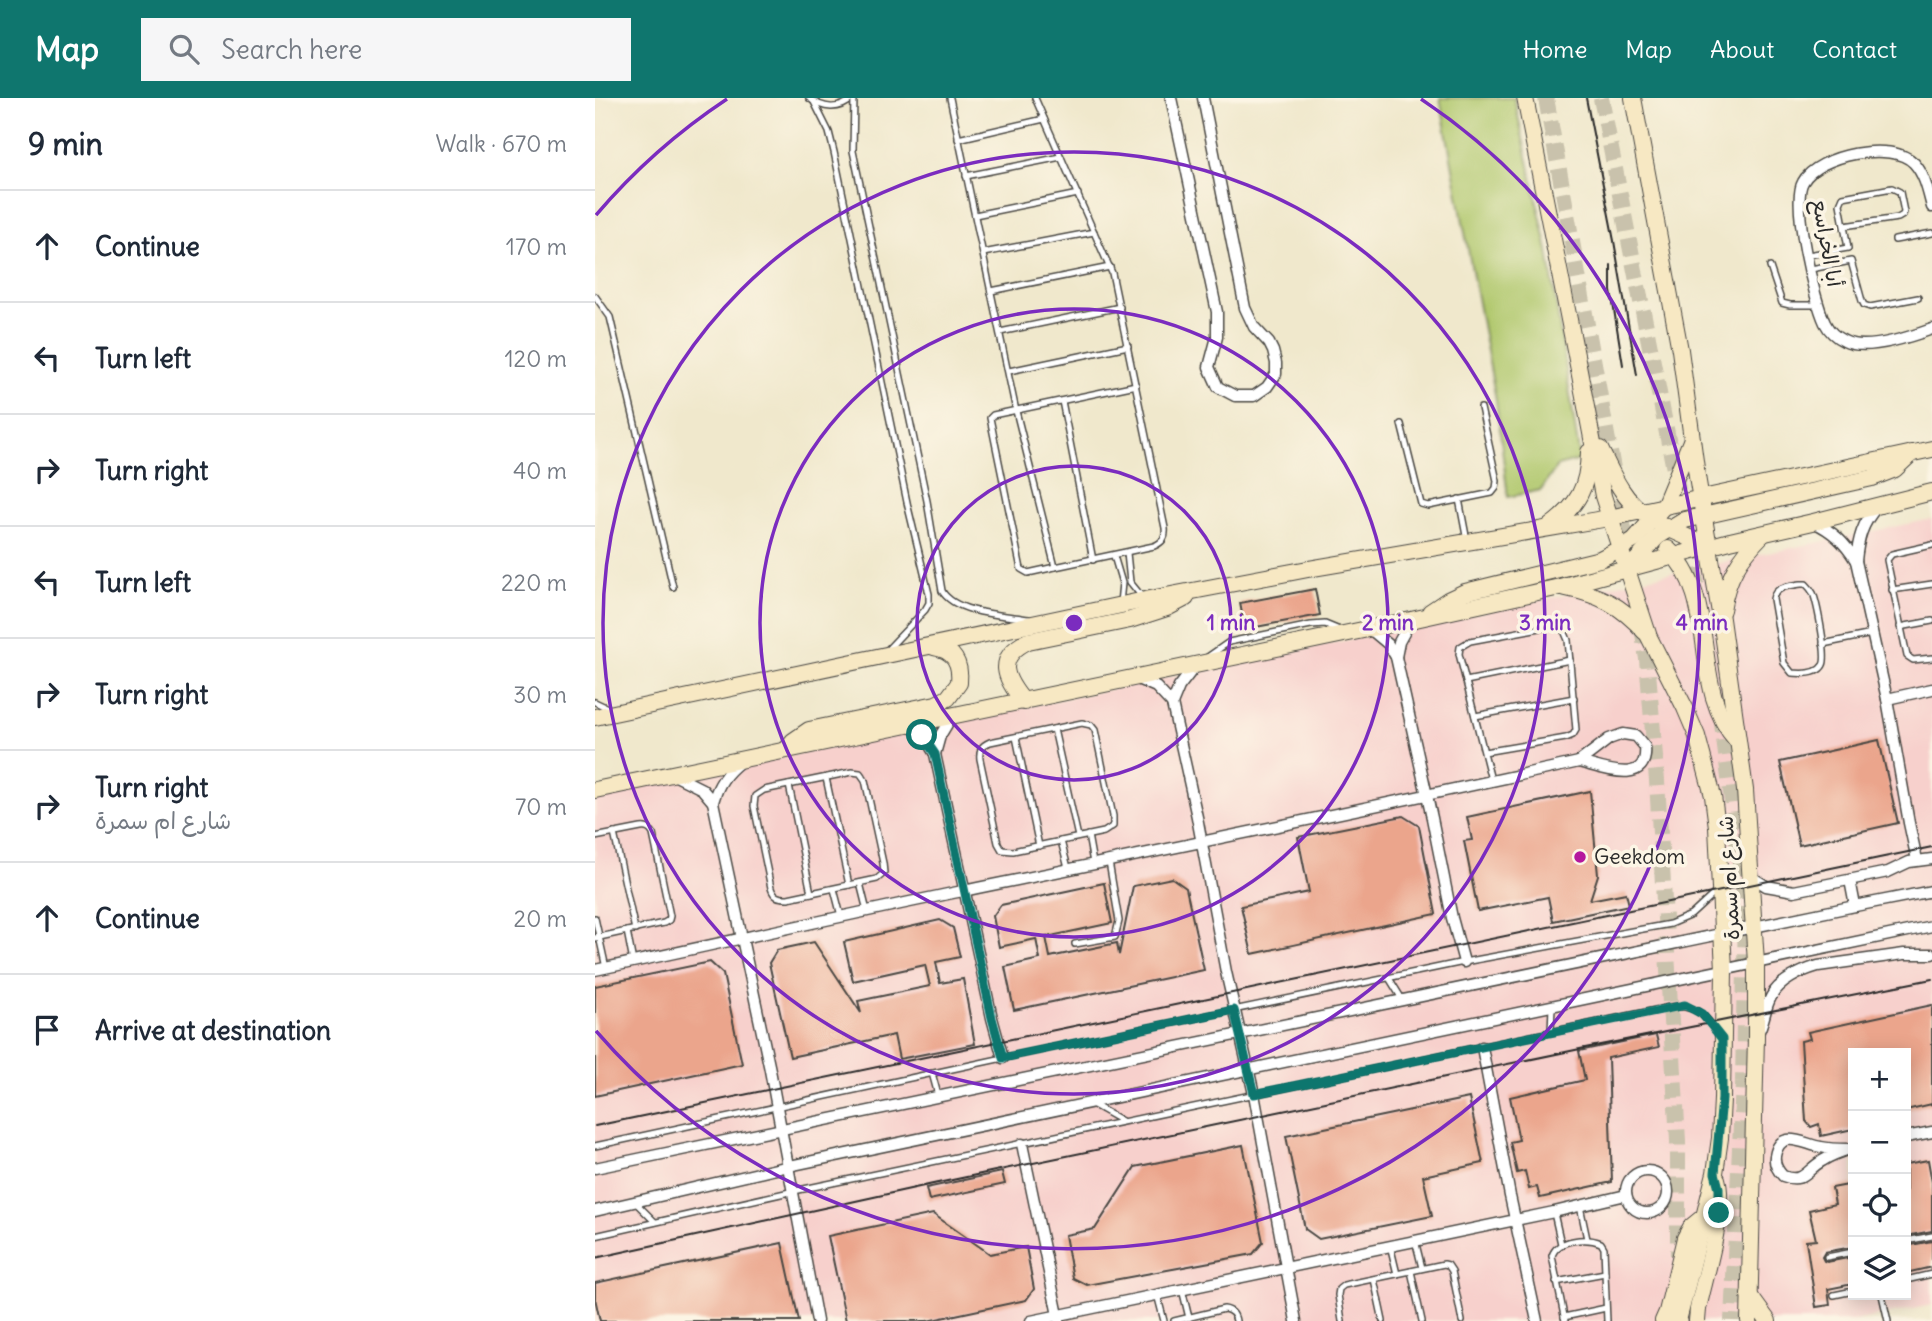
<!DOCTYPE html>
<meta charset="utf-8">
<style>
:root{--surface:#fff;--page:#f6f6f7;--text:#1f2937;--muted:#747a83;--line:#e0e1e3;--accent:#0f766e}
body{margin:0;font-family:Delius,"Playpen Sans Arabic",sans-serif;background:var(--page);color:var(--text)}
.controls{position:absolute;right:21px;bottom:21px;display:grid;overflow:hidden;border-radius:0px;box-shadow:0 4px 18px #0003}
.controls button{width:63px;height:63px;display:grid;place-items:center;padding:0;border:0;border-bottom:2px solid var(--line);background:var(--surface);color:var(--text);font:35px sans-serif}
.stop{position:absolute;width:21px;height:21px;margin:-16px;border:5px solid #0f766e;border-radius:50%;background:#fff}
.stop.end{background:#0f766e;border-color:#fff;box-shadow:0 2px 7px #0008}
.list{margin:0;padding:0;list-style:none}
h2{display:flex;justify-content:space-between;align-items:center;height:91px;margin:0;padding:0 28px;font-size:30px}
h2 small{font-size:23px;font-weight:400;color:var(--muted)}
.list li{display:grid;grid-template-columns:46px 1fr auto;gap:21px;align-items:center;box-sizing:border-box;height:112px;padding:0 28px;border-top:2px solid var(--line)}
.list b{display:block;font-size:26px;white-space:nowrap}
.list p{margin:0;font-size:23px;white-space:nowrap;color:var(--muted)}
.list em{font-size:23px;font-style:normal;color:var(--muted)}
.icon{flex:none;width:38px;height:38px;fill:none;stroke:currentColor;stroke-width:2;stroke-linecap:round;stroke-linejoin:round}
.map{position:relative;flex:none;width:1337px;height:1223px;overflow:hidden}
header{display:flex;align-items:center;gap:42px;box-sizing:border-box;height:98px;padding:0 35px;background:var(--accent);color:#fff}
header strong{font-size:33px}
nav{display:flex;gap:38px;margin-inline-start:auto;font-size:24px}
.search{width:490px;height:63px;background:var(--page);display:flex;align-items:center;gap:18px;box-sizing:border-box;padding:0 24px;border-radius:0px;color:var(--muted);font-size:26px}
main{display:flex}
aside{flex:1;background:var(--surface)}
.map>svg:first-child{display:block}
</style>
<header>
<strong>Map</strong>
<div class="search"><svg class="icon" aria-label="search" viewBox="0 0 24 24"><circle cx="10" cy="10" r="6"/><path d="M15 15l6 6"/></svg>Search here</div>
<nav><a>Home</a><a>Map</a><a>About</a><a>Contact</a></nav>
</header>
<main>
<aside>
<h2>9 min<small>Walk · 670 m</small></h2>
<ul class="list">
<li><svg class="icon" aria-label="ahead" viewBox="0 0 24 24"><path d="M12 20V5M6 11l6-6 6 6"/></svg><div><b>Continue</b></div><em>170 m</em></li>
<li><svg class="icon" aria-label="left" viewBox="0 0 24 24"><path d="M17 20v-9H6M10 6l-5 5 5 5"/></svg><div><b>Turn left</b></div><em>120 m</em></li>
<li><svg class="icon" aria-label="right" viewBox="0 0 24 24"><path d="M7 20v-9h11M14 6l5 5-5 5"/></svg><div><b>Turn right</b></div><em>40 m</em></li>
<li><svg class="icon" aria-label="left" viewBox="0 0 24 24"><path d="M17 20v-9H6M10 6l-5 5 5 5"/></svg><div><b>Turn left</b></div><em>220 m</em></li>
<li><svg class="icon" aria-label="right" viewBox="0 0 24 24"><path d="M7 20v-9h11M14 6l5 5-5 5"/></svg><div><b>Turn right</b></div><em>30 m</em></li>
<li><svg class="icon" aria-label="right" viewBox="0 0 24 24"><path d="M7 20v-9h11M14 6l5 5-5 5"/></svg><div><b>Turn right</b><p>شارع ام سمرة</p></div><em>70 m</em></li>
<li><svg class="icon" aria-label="ahead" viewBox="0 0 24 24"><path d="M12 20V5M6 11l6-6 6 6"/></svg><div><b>Continue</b></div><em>20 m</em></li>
<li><svg class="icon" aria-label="arrive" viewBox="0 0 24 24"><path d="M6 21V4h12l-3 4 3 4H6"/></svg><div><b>Arrive at destination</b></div></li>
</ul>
</aside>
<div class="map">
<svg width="1337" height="1223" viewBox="0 0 1337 1223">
<rect width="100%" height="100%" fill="#fcf5e5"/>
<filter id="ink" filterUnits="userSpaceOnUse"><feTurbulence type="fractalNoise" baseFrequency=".0143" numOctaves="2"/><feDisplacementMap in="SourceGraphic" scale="14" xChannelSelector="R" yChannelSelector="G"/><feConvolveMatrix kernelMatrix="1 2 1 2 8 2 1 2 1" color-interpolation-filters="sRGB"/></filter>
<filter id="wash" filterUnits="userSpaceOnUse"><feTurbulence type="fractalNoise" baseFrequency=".00686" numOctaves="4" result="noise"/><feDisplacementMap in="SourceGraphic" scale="28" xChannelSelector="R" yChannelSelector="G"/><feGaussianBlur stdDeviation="1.57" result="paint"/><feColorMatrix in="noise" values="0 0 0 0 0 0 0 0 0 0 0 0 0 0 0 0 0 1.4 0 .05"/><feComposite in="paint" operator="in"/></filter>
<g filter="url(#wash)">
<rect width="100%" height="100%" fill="#f0e8cc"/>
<path fill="#f7d0cc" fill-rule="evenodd" d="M1337 421V1207L1258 1223H0V698ZM1258 955H1311V1197H1258Z"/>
<polygon fill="#b0c86d" stroke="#6e7a4c" stroke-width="2" points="845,0 919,0 953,153 985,362 962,368 946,392 913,399 901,302"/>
<g id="blocks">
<g fill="#eba58c">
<polygon points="720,491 725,517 650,531 645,505"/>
<polygon points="1284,642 1303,725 1204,747 1185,664"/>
<polygon points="995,693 1003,777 995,802 1031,795 1034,807 958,823 953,799 883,813 869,743 877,742 872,719"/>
<polygon points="808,718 824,728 841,816 657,856 646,808 714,794 703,739"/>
<polygon points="577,780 591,790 609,872 419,912 410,869 445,861 441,841 404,849 398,818 406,807 509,785 517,825 451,839 455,859 522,845 524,857 538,788"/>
<polygon points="345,822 358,830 365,859 341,864 345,885 368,881 380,946 304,961 299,937 195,959 174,865 182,852 219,844 266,915 263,903 335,888 330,867 258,883 249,844"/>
<polygon points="115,864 128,876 147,966 0,998 0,888"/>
<polygon points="1337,907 1337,1006 1311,1012 1311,955 1258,955 1258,1031 1226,1038 1224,1026 1216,1029 1211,1023 1206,943 1215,941 1213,934"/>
<polygon points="1061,937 1064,949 1013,960 1017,1084 945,1100 942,1089 934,1091 930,1073 922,1075 915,1044 924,1042 915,999 990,982 984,953"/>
<polygon points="874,1000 888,1065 828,1078 837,1118 724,1141 710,1131 691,1038"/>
<polygon points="648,1047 668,1144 658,1156 492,1187 478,1180 470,1137 500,1131 540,1069"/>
<polygon points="1333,1062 1337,1084 1337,1133 1311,1138 1311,1066"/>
<polygon points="407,1074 410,1086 334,1102 331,1090"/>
<polygon points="1258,1086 1258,1149 1230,1154 1227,1159 1229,1163 1232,1164 1258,1159 1258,1186 1233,1191 1235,1207 1221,1209 1211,1143 1221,1142 1214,1112 1240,1106 1237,1090"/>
<polygon points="338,1116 395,1156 431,1149 439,1191 431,1202 332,1223 251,1223 233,1138"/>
<polygon points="1337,1143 1337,1169 1311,1175 1311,1148"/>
<polygon points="187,1145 204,1223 5,1223 0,1200 0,1185"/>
</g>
</g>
</g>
<g filter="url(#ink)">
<use href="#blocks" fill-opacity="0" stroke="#494743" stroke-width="2"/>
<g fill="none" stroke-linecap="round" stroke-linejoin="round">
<g stroke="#c9c2ac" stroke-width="16" stroke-dasharray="16 8" stroke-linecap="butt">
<polyline points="951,0 1034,459"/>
<polyline points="1006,0 1103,493"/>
<polyline points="1047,529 1052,561 1062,683 1083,1043 1083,1157"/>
<polyline points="1126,618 1151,811 1148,984 1137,1223"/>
</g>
<g stroke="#494743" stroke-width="8">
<g id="lane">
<path d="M214 0C228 11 244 13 258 0"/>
<path d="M259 0 258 53 332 403 347 493C361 516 409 517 434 521"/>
<path d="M355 0 421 313 460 469 559 448C568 444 571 440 570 430L517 175 440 0"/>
<polyline points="219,4 234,34 239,54 313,409 334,496 334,505 330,512 292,552"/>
<polyline points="363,41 449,21"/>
<polyline points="371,78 466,59"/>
<polyline points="380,117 483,96"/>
<polyline points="1300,142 1337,135"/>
<polyline points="388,155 499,134"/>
<polyline points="1213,157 1253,150 1245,106 1248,99 1297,90 1305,94 1309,114 1308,117 1303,120 1249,128"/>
<polyline points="1175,169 1187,205 1195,207 1222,207"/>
<polyline points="1216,171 1256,163 1267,203 1269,207 1275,209 1323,200"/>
<polyline points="396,193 515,169"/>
<polyline points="0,198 15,219 78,489"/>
<polyline points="405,234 525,209"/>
<polyline points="414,273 533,248"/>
<polyline points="467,303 498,462"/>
<polyline points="806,326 826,406 833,408 897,395 901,390 902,383 886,310"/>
<polyline points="864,401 872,443"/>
<polyline points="1337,447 1297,456 1292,462 1312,558 1318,562 1337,560"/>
<polyline points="532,455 535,484 548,500"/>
<polyline points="519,458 527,485 525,505"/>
<polyline points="460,469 433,475 426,471 395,320 398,317 541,287"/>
<path d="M1206 486H1211C1215 490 1216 491 1218 495 1222 505 1233 559 1228 567 1223 576 1207 576 1197 575L1189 565 1178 501C1180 488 1195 488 1206 486Z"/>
<polyline points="1297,492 1337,486"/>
<polyline points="1305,529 1337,523"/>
<polyline points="1228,546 1277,536"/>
<polyline points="611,560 634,544 716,527 730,526 747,533"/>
<polyline points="871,583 975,562"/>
<polyline points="0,604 17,612"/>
<polyline points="880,618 979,600"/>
<path d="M487 625 496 627 500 632 518 718V728L509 734 418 753 407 752 403 745 385 661C384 652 386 648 395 644Z"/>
<polyline points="459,631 483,739"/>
<polyline points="421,639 444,748"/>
<polyline points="889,654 971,640 978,637 981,632 973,542 967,528 961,527 875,543 865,549 864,556 896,682"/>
<path d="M257 674 265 675 270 682 288 765 289 775 282 781 193 800C183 800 179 799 176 790L159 708 160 698 169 692Z"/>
<polyline points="231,680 254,787"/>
<polyline points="194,687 216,795"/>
<polyline points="19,735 40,832"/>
<polyline points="493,737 498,765"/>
<path d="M0 739 46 730C52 729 55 731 58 736L75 818 74 822 69 825 0 840"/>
<polyline points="466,743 473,770"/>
<polyline points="265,785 272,813"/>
<polyline points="239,791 246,818"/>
<polyline points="0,820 11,870"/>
<polyline points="32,833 38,864"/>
<polyline points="480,846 520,839 524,823 514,764"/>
<polyline points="794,880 807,901"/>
<polyline points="956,934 957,909"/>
<polyline points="337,975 343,997"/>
<polyline points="497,1006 527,1023"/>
<polyline points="0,1048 408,960 869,864 1075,826 1096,817 1121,794"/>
<polyline points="40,1104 60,1124"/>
<polyline points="985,1108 992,1141"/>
<polyline points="959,1115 966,1146"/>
<path d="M0 1138 199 1093 1075 909C1100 906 1109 916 1123 935"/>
<polyline points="820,1142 827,1170"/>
<polyline points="1311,1143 1337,1138"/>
<polyline points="795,1147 802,1176"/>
<polyline points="1232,1159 1258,1154"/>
<polyline points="816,1173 827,1223"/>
<polyline points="779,1181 788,1223"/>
<polyline points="1311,1182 1337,1176"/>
<polyline points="961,1184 1010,1175"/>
<polyline points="587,1191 594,1220"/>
<polyline points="562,1196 569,1223"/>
<polyline points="1239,1197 1258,1193"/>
<polyline points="1287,1197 1293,1223"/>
<polyline points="969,1219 1011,1210"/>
<path d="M579 1223 629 1211C636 1212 640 1216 641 1223"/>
<polyline points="747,1223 743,1197 744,1191 749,1187 849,1166 853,1167 857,1173 867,1223"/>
<path d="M970 1223 957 1158C962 1141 992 1139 1006 1145L1009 1150 1012 1223"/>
</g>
</g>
<g stroke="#494743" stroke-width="13">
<g id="street">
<polyline points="576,0 622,214 622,239 614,269 623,289 640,298 659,298 672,289 681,276 681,265 678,253 674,245 659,229 650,210 608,0"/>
<path d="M1337 109C1333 94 1330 77 1319 65 1297 42 1222 57 1208 84 1196 104 1219 202 1230 225 1234 233 1240 239 1249 243 1270 254 1315 239 1337 231"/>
<path d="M1218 424C1238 433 1250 445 1261 463L1292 601 1314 725 1322 762"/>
<path d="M1261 463C1263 442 1267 425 1282 409"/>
<polyline points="775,531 793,546 801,559 837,720 857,820 869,864"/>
<polyline points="801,559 804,544 816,522"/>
<polyline points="540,580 561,589 577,606 602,719 631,874 659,996 701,1223"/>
<polyline points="1292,601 1337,591"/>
<polyline points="577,606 584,589 601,567"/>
<polyline points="314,627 332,643 340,656 397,920 408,960"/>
<path d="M1028 636 1041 638 1050 649C1054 690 1005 669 984 664L1014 641Z"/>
<polyline points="340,656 345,638 357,618"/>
<polyline points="79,677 107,691 118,704 175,972 222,1223"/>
<path d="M118 704C123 686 131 675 145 664"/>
<polyline points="1155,778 1171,788 1199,793 1293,774 1314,764 1337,761"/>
<polyline points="1255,782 1260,808"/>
<path d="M0 872C123 846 245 818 368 793 573 751 779 709 984 664"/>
<path d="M1162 937C1170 923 1169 912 1176 899 1184 883 1206 873 1223 868L1309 856H1337"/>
<polyline points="887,949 915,1098 942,1223"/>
<polyline points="1311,1039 1337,1034"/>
<polyline points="427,1046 464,1222"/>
<path d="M1253 1051C1244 1051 1235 1051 1226 1049 1210 1047 1185 1029 1180 1058 1179 1066 1182 1072 1188 1078 1209 1086 1211 1072 1227 1063 1236 1057 1248 1053 1258 1050"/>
<polyline points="0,1070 1260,808 1337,793"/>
<circle cx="1052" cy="1094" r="21"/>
<polyline points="0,1113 194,1068 1337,828"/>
<polyline points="436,1223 959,1114 1031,1097"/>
</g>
</g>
<g stroke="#494743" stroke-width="18">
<g id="secondary">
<polyline points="930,0 984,272 1008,398 1054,539 1090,610 1102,638 1118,698 1122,729 1129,872 1127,1001 1125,1040 1120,1075 1083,1223"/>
<polyline points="1038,0 1085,252 1102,378 1126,521 1150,692 1161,865 1161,939 1154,1223"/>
<path d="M1005 351C1012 365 1018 379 1026 391 1044 421 1083 435 1113 448"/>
<path d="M954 429C983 408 993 389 994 354"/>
<path d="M1073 451C1126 502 1094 590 1142 643"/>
<polyline points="1034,471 1062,439 1090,422 1277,380 1300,371 1317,355"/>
<path d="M971 490C1005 497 1026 507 1050 534"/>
<path d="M1127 512C1132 479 1145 459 1168 436"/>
<polyline points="835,514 853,502 870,494 1005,461 1026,450 1039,442 1069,408 1096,343"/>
<path d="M429 604C410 581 399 560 433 543L535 522 572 510 591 500"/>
<polyline points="0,619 550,502 713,471 1014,420 1337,351"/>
<path d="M192 651 198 643 214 632 341 606 353 600 364 585C366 565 359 552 339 549"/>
<polyline points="0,692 816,522 965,489 1135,443 1218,424 1337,394"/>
<polyline points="1154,1197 1173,1223"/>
<polyline points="1068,1223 1072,1214 1090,1140 1096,1129 1107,1120"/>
<path d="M1102 1223 1103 1211C1110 1177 1131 1113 1122 1081"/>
</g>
</g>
<use href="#lane" stroke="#fff" stroke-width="5"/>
<use href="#street" stroke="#fff" stroke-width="10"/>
<use href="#secondary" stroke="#f7e8c3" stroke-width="16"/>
<g stroke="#2b2b2b" stroke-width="2">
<polyline points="991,0 1019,143 1042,277"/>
<polyline points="1016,167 1016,193 1028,267"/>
<polyline points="0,1028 1337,749"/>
<polyline points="0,1160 338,1086 985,951 1337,881"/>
</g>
</g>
</g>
<g fill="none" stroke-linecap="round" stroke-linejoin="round" filter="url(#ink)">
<polyline stroke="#0f766e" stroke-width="9" points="327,637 340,656 397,920 408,960 639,912 659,996 1090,907 1107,916 1127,941 1127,1001 1120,1075 1124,1090 1124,1115"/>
</g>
<g fill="none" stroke="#7b2cbf" stroke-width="3.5">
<circle cx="479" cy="525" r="157"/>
<circle cx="479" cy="525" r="314"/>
<circle cx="479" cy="525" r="471"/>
<path d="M1 117A628 628 0 0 1 132 1M826 1A628 628 0 1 1 1 933"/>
</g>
<circle fill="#b5179e" stroke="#fcf5e5" stroke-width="2.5" cx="985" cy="759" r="7"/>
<g text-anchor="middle" stroke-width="7" stroke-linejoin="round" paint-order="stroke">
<g font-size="21" fill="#2b2b2b" stroke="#fcf5e5">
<text transform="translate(1232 145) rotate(80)" y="7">أبا الخراسع</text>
<text transform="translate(1134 780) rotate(-93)" y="7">شارع ام سمرة</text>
</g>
<g font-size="21" fill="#2b2b2b" stroke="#fcf5e5" text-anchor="start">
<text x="999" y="766">Geekdom</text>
</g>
</g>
<circle cx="479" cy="525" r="10" fill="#7b2cbf" stroke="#fcf5e5" stroke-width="3.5"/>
<g font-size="21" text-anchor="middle" font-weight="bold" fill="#7b2cbf" stroke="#fcf5e5" stroke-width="7" stroke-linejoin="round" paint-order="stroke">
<text x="636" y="532">1 min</text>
<text x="793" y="532">2 min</text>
<text x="950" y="532">3 min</text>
<text x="1107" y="532">4 min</text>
</g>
</svg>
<div class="controls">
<button>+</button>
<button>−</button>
<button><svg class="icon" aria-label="locate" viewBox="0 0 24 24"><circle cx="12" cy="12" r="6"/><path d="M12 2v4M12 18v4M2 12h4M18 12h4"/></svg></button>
<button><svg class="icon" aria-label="layers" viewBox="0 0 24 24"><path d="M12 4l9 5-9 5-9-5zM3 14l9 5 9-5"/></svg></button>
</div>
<div class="stop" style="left:327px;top:637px"></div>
<div class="stop end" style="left:1124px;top:1115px"></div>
</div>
</main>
